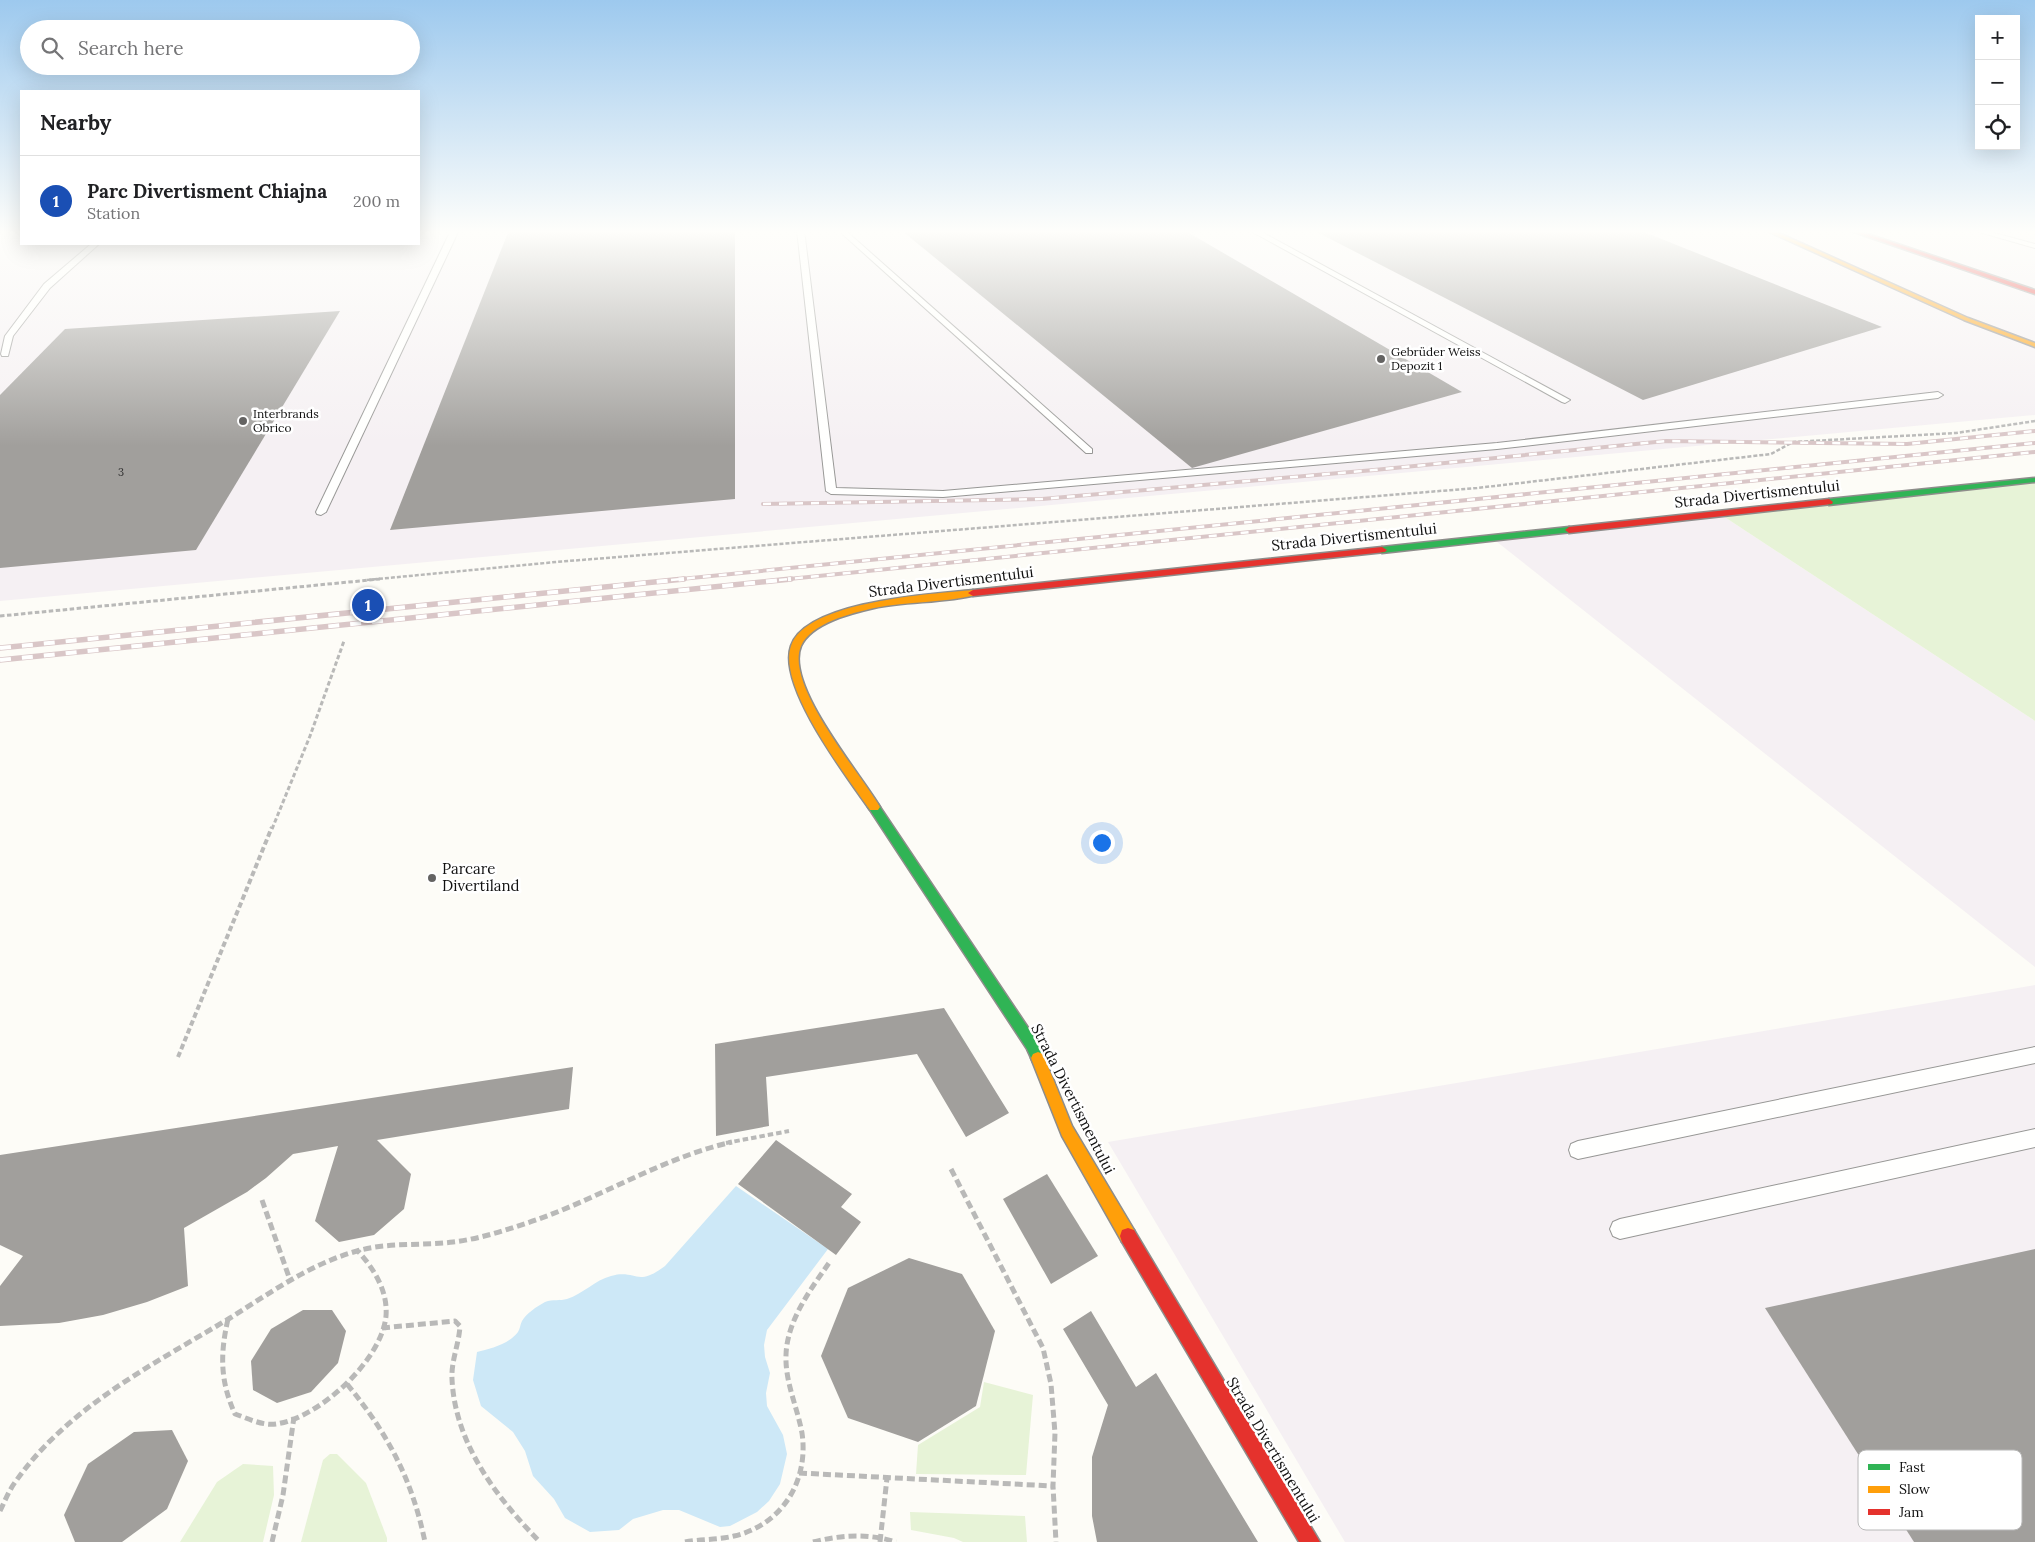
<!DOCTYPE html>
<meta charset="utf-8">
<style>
:root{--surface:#fff;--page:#f2f2f2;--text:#202124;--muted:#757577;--line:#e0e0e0;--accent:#1a73e8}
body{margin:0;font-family:Lora,serif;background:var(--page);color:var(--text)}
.controls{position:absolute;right:15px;top:15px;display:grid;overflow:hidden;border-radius:0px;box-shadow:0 5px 20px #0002}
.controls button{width:45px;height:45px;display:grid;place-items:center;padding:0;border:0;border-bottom:1px solid var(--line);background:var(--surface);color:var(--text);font:25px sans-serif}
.you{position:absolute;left:1101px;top:842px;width:18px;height:18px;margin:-12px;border:4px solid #fff;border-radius:50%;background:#1a73e8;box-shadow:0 0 0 8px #1a73e833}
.badge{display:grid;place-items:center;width:32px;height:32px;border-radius:50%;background:var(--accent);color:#fff;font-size:16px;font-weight:700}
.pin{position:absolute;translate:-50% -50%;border:2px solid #fff;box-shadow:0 1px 5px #0006}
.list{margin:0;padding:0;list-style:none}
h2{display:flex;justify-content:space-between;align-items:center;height:65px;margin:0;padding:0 20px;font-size:21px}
h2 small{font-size:16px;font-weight:400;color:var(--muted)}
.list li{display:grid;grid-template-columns:32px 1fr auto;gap:15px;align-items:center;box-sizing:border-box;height:90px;padding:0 20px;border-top:1px solid var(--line)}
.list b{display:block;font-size:19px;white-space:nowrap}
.list p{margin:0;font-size:16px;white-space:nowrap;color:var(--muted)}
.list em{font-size:16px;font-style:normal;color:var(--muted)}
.icon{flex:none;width:28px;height:28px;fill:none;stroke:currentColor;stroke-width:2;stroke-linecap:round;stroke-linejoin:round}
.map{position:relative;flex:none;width:2035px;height:1542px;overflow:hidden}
.search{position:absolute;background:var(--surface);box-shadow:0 5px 20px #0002;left:20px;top:20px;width:400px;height:55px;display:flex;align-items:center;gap:12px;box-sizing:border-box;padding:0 18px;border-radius:28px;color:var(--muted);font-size:19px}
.panel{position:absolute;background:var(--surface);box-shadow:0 5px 20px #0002;left:20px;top:90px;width:400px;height:155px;border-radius:0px}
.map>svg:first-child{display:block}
</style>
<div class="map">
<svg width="2035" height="1542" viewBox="0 0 2035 1542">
<rect width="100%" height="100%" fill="#fdfcf7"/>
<g fill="#f5f0f3">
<polygon points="0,230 21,230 21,244 419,244 419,230 2035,230 2035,415 0,601"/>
<polygon points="1720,514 2035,721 2035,967 1492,538"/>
<polygon points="2035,985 2035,1542 1345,1542 1108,1142"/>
</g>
<g fill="#e7f3d7">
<polygon points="2035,480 2035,721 1720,514"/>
<polygon points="984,1382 1033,1395 1026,1475 916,1474 918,1445 980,1407"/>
<polygon points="330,1454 337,1454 366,1483 387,1538 387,1542 301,1542 323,1460"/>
<polygon points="243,1464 273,1466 274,1495 263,1542 180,1542 217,1482"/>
<polygon points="910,1512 1025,1516 1027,1542 963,1542 954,1538 911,1530"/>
</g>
<path fill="#cde8f7" d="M736 1186 828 1249 767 1330 764 1345 765 1357 770 1373 766 1393 767 1406 783 1435 787 1454 780 1484 769 1501 757 1512 730 1526 720 1527 679 1510H663L633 1519 619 1530 590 1532 565 1518 554 1499 533 1476 525 1451 513 1432 481 1406 473 1380 477 1352C490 1349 509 1344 518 1332 520 1329 520 1325 522 1321 527 1313 536 1307 545 1302 553 1299 560 1301 567 1299 583 1294 595 1280 611 1276 637 1269 636 1288 665 1266Z"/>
<g fill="#a19f9c">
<polygon points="509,230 735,230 735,499 390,530"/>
<polygon points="901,230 1184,230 1462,392 1192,468"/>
<polygon points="1313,230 1639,230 1882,327 1643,400"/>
<polygon points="340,311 196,550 0,568 0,395 65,329"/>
<polygon points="944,1008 1009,1113 966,1137 917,1054 766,1077 769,1126 716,1136 715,1044"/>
<polygon points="573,1067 569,1109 377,1140 411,1174 404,1209 374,1235 339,1242 315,1221 338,1146 293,1154 266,1178 247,1192 184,1228 188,1286 147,1302 103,1315 59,1323 0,1326 0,1286 23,1256 0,1245 0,1155"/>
<polygon points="776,1140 852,1194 841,1207 861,1222 836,1255 738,1184"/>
<polygon points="1047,1174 1098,1256 1051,1284 1003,1199"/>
<polygon points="2035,1249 2035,1542 1914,1542 1765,1308"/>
<polygon points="909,1258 962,1274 995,1331 976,1406 918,1442 848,1418 821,1356 848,1288"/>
<polygon points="303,1310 332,1310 346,1331 338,1363 311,1392 277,1403 253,1390 251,1361 271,1329"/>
<polygon points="1091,1311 1136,1387 1156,1373 1258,1542 1097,1542 1092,1516 1092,1457 1108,1405 1063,1329"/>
<polygon points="172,1430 188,1461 167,1509 122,1542 75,1542 64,1515 88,1464 134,1432"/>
</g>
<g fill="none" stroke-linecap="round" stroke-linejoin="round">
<g stroke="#979795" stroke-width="2">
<g id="lane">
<polygon points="451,230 459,230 326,512 321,515 317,514 316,512"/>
<polygon points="797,230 804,230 836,488 943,491 1497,443 1938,392 1943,395 1938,398 1497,449 943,497 831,494 826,491"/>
<polygon points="838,230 845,230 1092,449 1092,453 1086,453"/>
<polygon points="1249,230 1258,230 1570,400 1565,403 1562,402"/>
<polygon points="1972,230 1983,230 2035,244 2035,248"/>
<polygon points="91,244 99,244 50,288 13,336 8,356 2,356 1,354 5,336 44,284"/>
<polygon points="2035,1047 2035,1063 1578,1159 1571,1156 1569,1150 1571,1144 1578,1141"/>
<polygon points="2035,1129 2035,1147 1620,1239 1613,1236 1610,1229 1613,1222 1620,1219"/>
</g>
</g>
<g stroke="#8e8d8b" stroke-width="3">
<g id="fast">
<polygon points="2035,478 2035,482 1829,505 1825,502 1829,499"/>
<polygon points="1569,527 1572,528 1572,532 1382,553 1377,550 1382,547"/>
<polygon points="874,803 878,804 1037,1041 1045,1058 1043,1062 1038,1064 1033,1062 1027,1049 870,810 868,807 870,804"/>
</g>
</g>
<g stroke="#8e8d8b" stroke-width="3">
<g id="slow">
<polygon points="1765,230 1772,230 1968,318 2035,343 2035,347 1964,320"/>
<path d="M973 590 978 593 976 595C943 603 908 601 874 608 852 613 811 623 801 646 784 685 861 774 880 807L878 810H870C847 777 777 686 791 646 806 601 932 594 973 590Z"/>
<polygon points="1038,1052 1043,1054 1072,1126 1134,1230 1136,1236 1134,1242 1128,1244 1122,1242 1062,1136 1031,1058 1033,1054"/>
</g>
</g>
<g stroke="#8e8d8b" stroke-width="3">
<g id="jam">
<polygon points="1848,230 1856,230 2035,290 2035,294"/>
<polygon points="1829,499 1833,502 1832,504 1569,533 1565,530 1569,527"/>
<polygon points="1382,547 1387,550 1385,552 973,596 968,593 973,590"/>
<polygon points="1128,1228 1134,1230 1320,1542 1299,1542 1122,1242 1120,1236 1122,1230"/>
</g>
</g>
<polyline stroke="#b9b9b8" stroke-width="2.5" stroke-dasharray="4 2" stroke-linecap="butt" points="367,580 556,562 1477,488 1771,454 1793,442 1956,433 2035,421"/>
<g stroke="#b9b9b8" stroke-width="3" stroke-dasharray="4.5 2.5" stroke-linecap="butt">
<polyline points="0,616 380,579"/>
<polyline points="272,829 310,736 344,641"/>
</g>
<g stroke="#b9b9b8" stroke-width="4" stroke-dasharray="5.5 3" stroke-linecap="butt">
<polyline points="178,1057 272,827"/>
<polyline points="726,1143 789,1131"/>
</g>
<g stroke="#b9b9b8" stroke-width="5" stroke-dasharray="8 4" stroke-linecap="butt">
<polyline points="951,1169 1043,1348 1051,1384 1055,1433 1053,1486 1056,1542"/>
<polyline points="262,1200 290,1280"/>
<path d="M228 1319C220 1354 220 1381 235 1414 247 1418 262 1426 276 1424 319 1418 382 1360 386 1316 388 1291 374 1269 358 1251"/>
<path d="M382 1328 455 1321 460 1326C459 1344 451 1361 452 1379 455 1444 497 1498 540 1542"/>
<path d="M347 1384C388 1434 412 1479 425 1542"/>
<polyline points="799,1473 1053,1486"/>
<path d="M0 1511C5 1501 9 1490 16 1481 68 1407 154 1364 230 1318 270 1293 310 1264 357 1251 388 1242 421 1246 453 1242 479 1239 503 1231 527 1223 598 1200 658 1159 732 1142"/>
<polyline points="272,1542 283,1495 294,1417"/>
<path d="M685 1542C701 1539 718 1540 734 1536 782 1525 809 1481 802 1433 797 1406 785 1382 786 1355 787 1321 810 1290 829 1263"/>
<path d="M813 1542C841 1535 868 1533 896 1542"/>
<polyline points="880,1542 887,1478"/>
</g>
<use href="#lane" fill="#fffffe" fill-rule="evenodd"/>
<use href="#fast" fill="#30b455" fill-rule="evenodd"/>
<use href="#slow" fill="#ff9f0a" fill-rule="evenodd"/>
<use href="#jam" fill="#e5322d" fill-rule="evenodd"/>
<g stroke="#d9c6c7" stroke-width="4">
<g id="rail-far1">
<polyline points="763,504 1042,499 1374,470 1666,441 1907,444 2035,431"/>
<polyline points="671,580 2035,443"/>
<polyline points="779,580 2035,452"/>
</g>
</g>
<g stroke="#d9c6c7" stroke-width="5.5">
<g id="rail">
<polyline points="0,648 684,579"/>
<polyline points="0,660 791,579"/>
</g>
</g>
<use href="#rail-far1" stroke="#fff" stroke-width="2.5" stroke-dasharray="8" stroke-linecap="butt"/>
<use href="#rail" stroke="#fff" stroke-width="4" stroke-dasharray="11" stroke-linecap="butt"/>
</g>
<linearGradient id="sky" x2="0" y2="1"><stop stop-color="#9dc9ee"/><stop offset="0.52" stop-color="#fefefb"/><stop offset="1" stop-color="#fefefb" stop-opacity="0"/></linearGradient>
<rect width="2035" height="446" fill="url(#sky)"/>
<g fill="#646362" stroke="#fff" stroke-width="2">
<circle cx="1381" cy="359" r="5"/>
<circle cx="243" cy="421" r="5"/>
<circle cx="432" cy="878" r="5"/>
</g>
<g text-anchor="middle" stroke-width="5" stroke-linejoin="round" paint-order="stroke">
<g font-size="11" fill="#353434">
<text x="121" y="476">3</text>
</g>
<g font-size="12" fill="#111" stroke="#fff" text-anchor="start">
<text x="1391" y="356">Gebrüder Weiss<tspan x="1391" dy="14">Depozit 1</tspan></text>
<text x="253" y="418">Interbrands<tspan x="253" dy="14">Obrico</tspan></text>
</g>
<g font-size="15" fill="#111" stroke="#fff">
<text transform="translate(1757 494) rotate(-6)" y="5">Strada Divertismentului</text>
<text transform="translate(1354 537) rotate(-6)" y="5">Strada Divertismentului</text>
<text transform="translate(951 582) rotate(-7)" y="5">Strada Divertismentului</text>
<text transform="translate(1073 1099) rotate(63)" y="5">Strada Divertismentului</text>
<text transform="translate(1273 1450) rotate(59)" y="5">Strada Divertismentului</text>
</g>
<g font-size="15" fill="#111" stroke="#fff" text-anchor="start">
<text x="442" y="874">Parcare<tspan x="442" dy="17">Divertiland</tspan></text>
</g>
</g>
<rect x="1858" y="1450" width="164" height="80" rx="8" fill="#fff" stroke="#b8b8b8" stroke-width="1"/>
<rect x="1868" y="1464" width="22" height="6" fill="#30b455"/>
<rect x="1868" y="1486" width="22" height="7" fill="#ff9f0a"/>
<rect x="1868" y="1509" width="22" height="6" fill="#e5322d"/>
<g font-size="14" fill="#111">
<text x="1899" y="1472">Fast</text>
<text x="1899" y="1494">Slow</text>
<text x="1899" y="1517">Jam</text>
</g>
</svg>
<div class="controls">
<button>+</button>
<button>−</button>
<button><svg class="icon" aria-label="locate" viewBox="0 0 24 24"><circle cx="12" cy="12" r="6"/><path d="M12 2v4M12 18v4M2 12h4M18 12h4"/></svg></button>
</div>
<div class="you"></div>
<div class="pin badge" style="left:368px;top:605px;background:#1a4fb4">1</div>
<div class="search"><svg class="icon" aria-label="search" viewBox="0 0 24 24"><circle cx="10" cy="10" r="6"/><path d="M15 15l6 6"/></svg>Search here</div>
<section class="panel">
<h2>Nearby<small></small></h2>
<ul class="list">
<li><span class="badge" style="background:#1a4fb4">1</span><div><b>Parc Divertisment Chiajna</b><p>Station</p></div><em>200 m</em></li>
</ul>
</section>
</div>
